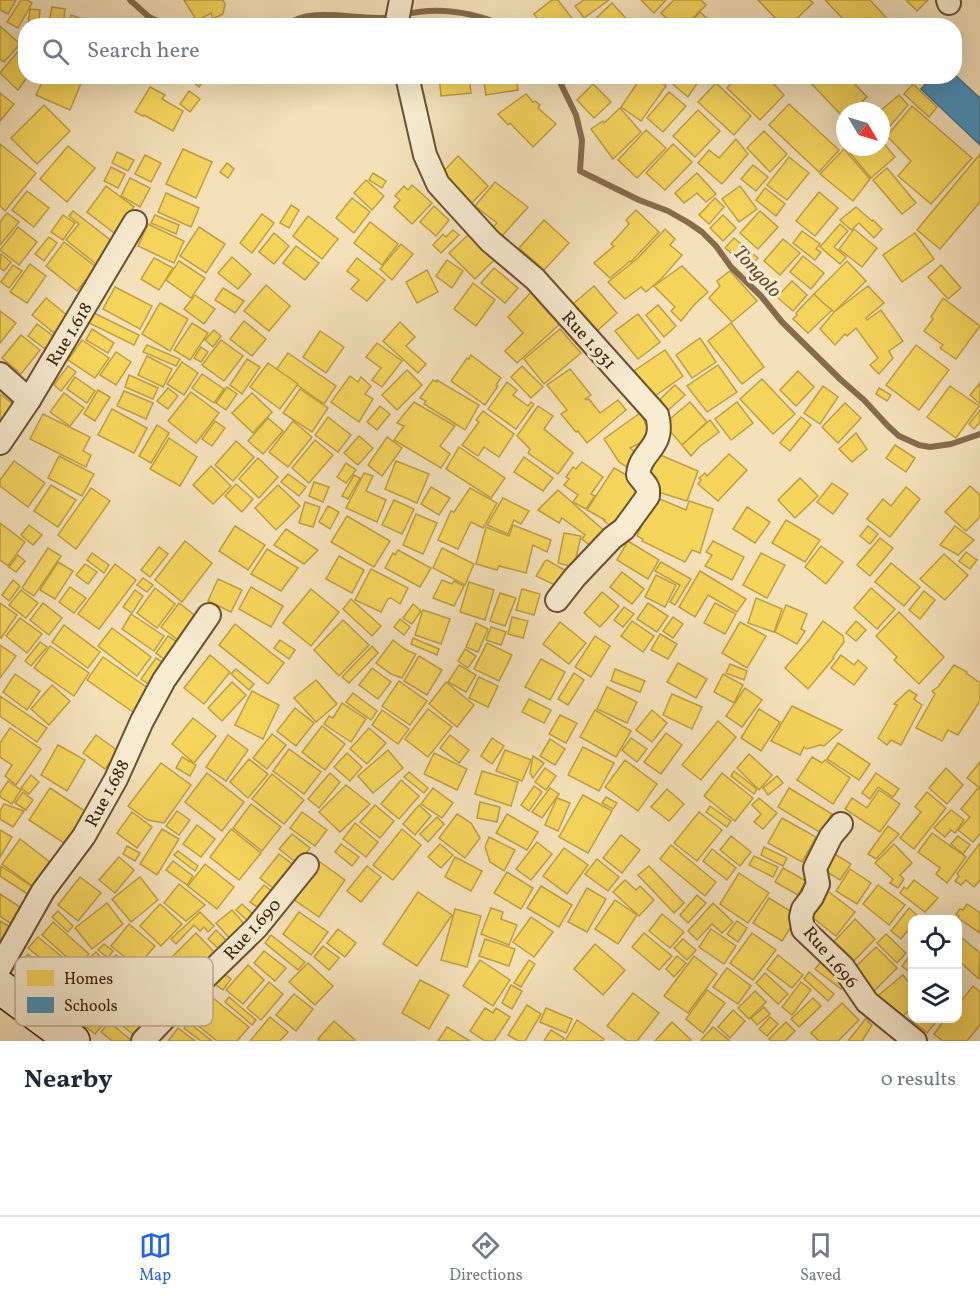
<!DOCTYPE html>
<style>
:root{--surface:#fff;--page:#f6f6f7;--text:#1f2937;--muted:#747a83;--line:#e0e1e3;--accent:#2563eb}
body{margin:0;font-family:Vollkorn,serif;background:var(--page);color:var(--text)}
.controls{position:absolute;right:18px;bottom:18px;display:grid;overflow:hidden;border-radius:12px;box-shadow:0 6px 24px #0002}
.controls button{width:54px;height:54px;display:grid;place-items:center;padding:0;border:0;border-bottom:2px solid var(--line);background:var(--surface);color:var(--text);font:30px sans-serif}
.compass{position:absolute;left:836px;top:102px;width:54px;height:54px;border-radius:50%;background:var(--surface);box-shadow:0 6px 24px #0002;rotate:128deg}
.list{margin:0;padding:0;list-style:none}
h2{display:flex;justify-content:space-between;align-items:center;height:78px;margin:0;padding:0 24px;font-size:26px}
h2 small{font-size:20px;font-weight:400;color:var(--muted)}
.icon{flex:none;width:33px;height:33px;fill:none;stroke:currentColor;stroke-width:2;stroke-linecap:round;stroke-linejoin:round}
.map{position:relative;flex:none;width:980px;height:1041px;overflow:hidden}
.search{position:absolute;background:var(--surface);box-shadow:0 6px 24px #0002;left:18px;right:18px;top:18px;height:66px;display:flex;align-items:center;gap:15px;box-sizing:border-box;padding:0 21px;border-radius:24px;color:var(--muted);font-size:22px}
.sheet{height:174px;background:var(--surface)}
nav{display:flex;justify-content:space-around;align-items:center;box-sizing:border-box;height:84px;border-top:2px solid var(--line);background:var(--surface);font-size:16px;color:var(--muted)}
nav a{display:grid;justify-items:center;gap:3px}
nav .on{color:var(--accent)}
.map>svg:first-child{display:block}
</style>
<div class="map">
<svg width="980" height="1041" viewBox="0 0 980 1041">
<rect width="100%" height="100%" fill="#f4e1ba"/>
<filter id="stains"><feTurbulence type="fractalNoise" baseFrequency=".00333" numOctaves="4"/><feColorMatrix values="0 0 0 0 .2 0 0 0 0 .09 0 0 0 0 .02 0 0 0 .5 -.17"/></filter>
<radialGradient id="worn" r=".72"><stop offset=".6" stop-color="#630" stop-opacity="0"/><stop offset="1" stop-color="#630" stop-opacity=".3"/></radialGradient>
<g fill="#f6d55c" stroke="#be9f42" stroke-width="1.5">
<polygon points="0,0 16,0 8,14 0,10"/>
<polygon points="21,0 27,0 32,3 18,28 7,22"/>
<polygon points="184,0 223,0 225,4 223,14 213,19 211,13 197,21"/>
<polygon points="552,0 558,0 574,21 569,26 543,26 534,14"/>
<polygon points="584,0 609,0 584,18 575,6"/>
<polygon points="641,0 666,0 654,13"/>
<polygon points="674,0 701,0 706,5 685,26 674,26 661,13"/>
<polygon points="758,0 810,0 813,3 789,26 783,26"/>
<polygon points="825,0 870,0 894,26 850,26"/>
<polygon points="906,0 928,0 917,11"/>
<polygon points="612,3 633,26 599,26 594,20"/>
<polygon points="52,7 65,9 63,26 28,26 30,9 40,10 39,20 49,22"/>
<polygon points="700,12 711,22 708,26 688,26"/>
<polygon points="71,15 88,21 86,26 68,26"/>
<polygon points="0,26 20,44 4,62 0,59"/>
<polygon points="25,43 26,76 28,76 18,90 0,73"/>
<polygon points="45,76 84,76 70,110 36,95"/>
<polygon points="186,76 207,76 199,87"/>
<polygon points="439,76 469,76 471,93 441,96"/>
<polygon points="483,76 519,76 516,77 518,90 486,95"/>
<polygon points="642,76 653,76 666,86 641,121 621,107"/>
<polygon points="664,76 698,76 700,79 688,97 664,77"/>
<polygon points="738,76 766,76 784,95 760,120 727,88"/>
<polygon points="804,76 847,76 867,97 852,111 845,111 845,117 844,118"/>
<polygon points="716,83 751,116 734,135 698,102"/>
<polygon points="593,84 611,102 594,118 577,100"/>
<polygon points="913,84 937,107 929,117 904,94"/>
<polygon points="150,87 165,95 162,99 183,111 173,131 144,115 143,116 135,112"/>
<polygon points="189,91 200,99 190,112 180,104"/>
<polygon points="669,92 686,106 663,132 647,118"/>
<polygon points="0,93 14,104 0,121"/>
<polygon points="526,94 533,102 535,101 540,105 538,108 556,124 533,147 510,123 508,125 498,114"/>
<polygon points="899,95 908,105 884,133 881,129 881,111 880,111"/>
<polygon points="789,104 839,150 819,172 769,125"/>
<polygon points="44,105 70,131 37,164 11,138"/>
<polygon points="912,106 972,158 931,204 898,176 911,161 887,136"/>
<polygon points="620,108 641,132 613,159 591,129 603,121 604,123"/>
<polygon points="698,110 720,131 695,157 673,136"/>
<polygon points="646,130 666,148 637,178 618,160"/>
<polygon points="764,131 787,154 770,172 747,148"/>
<polygon points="736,139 748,154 722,184 698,163 709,150 719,158"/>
<polygon points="881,140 895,157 871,178 845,147 881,147"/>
<polygon points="0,144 36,173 5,211 0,206"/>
<polygon points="673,144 692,162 665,190 646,173"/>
<polygon points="68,146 95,168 67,202 40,179"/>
<polygon points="183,149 212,162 196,198 166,184"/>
<polygon points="844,149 870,179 853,201 820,174"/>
<polygon points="117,152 134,160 128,171 112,163"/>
<polygon points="980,154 980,202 940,249 917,230"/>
<polygon points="145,155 161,163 151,182 135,174"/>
<polygon points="458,156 488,186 471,204 441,174"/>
<polygon points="789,157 809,173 787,200 767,185"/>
<polygon points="227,163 234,169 228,178 220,172"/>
<polygon points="753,165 768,177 756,191 741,179"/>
<polygon points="111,167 125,174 118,188 104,181"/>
<polygon points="887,168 916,203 902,214 873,180"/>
<polygon points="373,173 386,181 382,188 369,180"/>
<polygon points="697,173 716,194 706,202 697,193 684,203 675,193"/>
<polygon points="130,178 150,188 140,207 121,196"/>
<polygon points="366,180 384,196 372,210 354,193"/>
<polygon points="495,182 528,207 502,236 492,228 497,223 475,206"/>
<polygon points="412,185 432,203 412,224 394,207 400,200 395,196 404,186 408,190"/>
<polygon points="106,186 134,207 114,233 87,212"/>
<polygon points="740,186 757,209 739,222 722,199"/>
<polygon points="765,188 785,204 776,216 756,200"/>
<polygon points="27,191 49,208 34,227 12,210"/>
<polygon points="819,192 838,208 815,236 796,221"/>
<polygon points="166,193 199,208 191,227 158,212"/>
<polygon points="352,198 370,212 354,233 336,218"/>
<polygon points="715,198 724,207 709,224 699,215"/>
<polygon points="291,205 299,210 289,228 280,223"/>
<polygon points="434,206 449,220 436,236 420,222"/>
<polygon points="856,207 872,221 873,220 882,229 874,238 859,223 851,230 840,220"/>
<polygon points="636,210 659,232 631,262 630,261 610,278 594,263 614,246 611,244 629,224 626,220"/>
<polygon points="73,211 113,242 96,264 66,240 79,224 69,216"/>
<polygon points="760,211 778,227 758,249 740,233"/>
<polygon points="7,213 19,222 0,245 0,222"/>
<polygon points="262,214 274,223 252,253 240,243"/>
<polygon points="63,215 75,223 63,240 51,232"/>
<polygon points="155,215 179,225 176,234 151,223"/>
<polygon points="723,215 736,228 723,241 710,228"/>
<polygon points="308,216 338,239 322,259 293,236"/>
<polygon points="544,220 569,243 544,270 519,248"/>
<polygon points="370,222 398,244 382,265 354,243"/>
<polygon points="148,224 184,241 174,263 138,246"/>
<polygon points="840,224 848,231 834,247 846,257 840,264 820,247"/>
<polygon points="18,227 37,242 19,265 0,250"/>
<polygon points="199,227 225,244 206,273 180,256"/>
<polygon points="665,229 675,239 670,245 682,255 662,278 646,292 641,287 625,299 608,282 638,258"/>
<polygon points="854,229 877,248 862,267 839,249"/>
<polygon points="453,230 459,235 441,253 433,245 443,234 446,237"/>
<polygon points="802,231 820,244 816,249 821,252 815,260 793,243"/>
<polygon points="274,233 289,246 274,264 259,252"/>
<polygon points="470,233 495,259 475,279 449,253"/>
<polygon points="915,233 934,259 902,282 883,255"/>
<polygon points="49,237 57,243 44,261 35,254"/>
<polygon points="734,238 758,258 749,268 725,248"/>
<polygon points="783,239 800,253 780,275 764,261"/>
<polygon points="64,242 96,267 77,291 46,266"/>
<polygon points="401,244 413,254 392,280 380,269"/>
<polygon points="296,246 319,263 305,280 283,263"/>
<polygon points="1,254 11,262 4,271 0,268"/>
<polygon points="803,256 824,273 811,289 790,272"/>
<polygon points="232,257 251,274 238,289 218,273"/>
<polygon points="154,258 173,268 159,290 141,279"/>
<polygon points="357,258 385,280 367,301 351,289 359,280 347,271"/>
<polygon points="447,260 463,271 452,288 436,276"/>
<polygon points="179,261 205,278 191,298 166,280"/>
<polygon points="847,261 866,281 834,312 815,296 815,293"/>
<polygon points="30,264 46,276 27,303 10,292"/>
<polygon points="13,265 22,271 9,288 1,282"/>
<polygon points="941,265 961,288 948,299 928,277"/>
<polygon points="682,266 708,292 695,304 681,321 671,311 675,307 654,286"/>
<polygon points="494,268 518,288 505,303 481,283"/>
<polygon points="427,270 438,292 417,303 406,282"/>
<polygon points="730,271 757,301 732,322 709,298 720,286 717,281"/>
<polygon points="792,281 807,295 793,311 777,297"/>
<polygon points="473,283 495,300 476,326 454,309"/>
<polygon points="266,285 290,306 269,331 244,311"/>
<polygon points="594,286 617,313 597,331 573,304"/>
<polygon points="868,286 884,303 866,318 867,320 881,310 903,341 889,351 893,358 879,374 870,365 878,358 856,328 847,336 845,334 835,345 820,329 834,312"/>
<polygon points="115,287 152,306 140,329 103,309"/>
<polygon points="223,288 244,301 235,313 215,300"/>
<polygon points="532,291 562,322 517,363 505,351 523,333 508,317"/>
<polygon points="814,294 822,302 832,310 808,333 793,319 797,315 796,313"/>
<polygon points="195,295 215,309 204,324 184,309"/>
<polygon points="46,298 68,316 54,333 32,315"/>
<polygon points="943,298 980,326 956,359 940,348 943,345 924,331 933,319 931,317"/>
<polygon points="160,303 188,319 170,351 142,334"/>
<polygon points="658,305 676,326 664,337 646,315"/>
<polygon points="0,311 16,323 0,343"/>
<polygon points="92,312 139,335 134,345 87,322"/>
<polygon points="638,314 660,342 638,359 615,331"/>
<polygon points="244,321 266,339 252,356 230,339"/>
<polygon points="400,322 415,337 406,346 426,364 418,373 383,341"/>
<polygon points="192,323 208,333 190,360 174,350"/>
<polygon points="731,323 764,367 742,384 708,341"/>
<polygon points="37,324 57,339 48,351 28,336"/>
<polygon points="92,329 114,343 108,353 86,340"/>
<polygon points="560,329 581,353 544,384 524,359"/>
<polygon points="214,330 221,336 213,347 205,340"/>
<polygon points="320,331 344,347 326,373 303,357"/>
<polygon points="21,335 40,350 21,374 2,358"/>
<polygon points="700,338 716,362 692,378 676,355"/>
<polygon points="82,340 109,358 95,378 68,360"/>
<polygon points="221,340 243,356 224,381 202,365"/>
<polygon points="377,343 402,361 382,387 372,380 381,368 366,357"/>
<polygon points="147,345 180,359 176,366 143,352"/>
<polygon points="916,345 949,370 919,410 886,385"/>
<polygon points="201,347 208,352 201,362 194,358"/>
<polygon points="665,350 683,376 652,398 634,371"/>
<polygon points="116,352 131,362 116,385 100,375"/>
<polygon points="288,353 336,386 324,404 276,370"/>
<polygon points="471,355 501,378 496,385 498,386 485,405 451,381 467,358 469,359"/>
<polygon points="147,356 172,369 163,387 138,375"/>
<polygon points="247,359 260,367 242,394 230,385"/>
<polygon points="182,362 198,373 184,395 167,384"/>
<polygon points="268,363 298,384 280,409 250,387"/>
<polygon points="718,365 737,392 707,412 687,386"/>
<polygon points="68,366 76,372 61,391 54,385"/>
<polygon points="522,366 543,387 531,398 511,377"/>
<polygon points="570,369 591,395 585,399 587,400 589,399 600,413 618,400 626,410 587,443 578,431 576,432 561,414 567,410 547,385"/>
<polygon points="407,370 422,385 397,410 382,395"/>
<polygon points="798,371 814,387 796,406 780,390"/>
<polygon points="202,374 224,389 214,403 192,388"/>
<polygon points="129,375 158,388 153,399 125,387"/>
<polygon points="350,376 358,382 361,377 371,386 365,394 373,399 359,422 331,402"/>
<polygon points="75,377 95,391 87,403 67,389"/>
<polygon points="762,379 795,414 773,434 740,399"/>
<polygon points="433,380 437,382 437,380 479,405 465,430 424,404 426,401 420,398"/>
<polygon points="507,382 517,390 513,395 528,406 531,402 534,404 516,429 488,409"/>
<polygon points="980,383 980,404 970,395"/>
<polygon points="675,385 685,395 664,414 655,404"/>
<polygon points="823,386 838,397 820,424 804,413"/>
<polygon points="950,386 979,406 956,438 927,417"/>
<polygon points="227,387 237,394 226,410 216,403"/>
<polygon points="168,388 178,396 168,409 157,401"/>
<polygon points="879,388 891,395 887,401 876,394"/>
<polygon points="300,389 328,408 312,432 283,413"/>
<polygon points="98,390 110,397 95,421 84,414"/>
<polygon points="124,391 153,403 146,419 117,406"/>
<polygon points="191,392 219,413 196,443 168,421"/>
<polygon points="64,393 84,408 70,426 50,412"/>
<polygon points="252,393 272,412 253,433 232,413"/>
<polygon points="0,394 20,409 0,434"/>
<polygon points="414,402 455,426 440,446 450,454 441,468 394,440 404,426 397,423"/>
<polygon points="690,402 707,422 682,445 664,424"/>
<polygon points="737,402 753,423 731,440 715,419"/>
<polygon points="845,403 861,418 838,443 822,427"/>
<polygon points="380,406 390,414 377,430 367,422"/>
<polygon points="538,406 553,416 544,429 573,453 558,474 528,453 530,449 517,436"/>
<polygon points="112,409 147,428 134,453 98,435"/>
<polygon points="980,410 980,422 974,429 969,424"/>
<polygon points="483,411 514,434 499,457 484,447 478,456 462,445 479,422 476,420"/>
<polygon points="640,413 652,437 630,448 643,458 633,471 619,462 604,439"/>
<polygon points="43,414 90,437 83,451 91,455 86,467 30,439"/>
<polygon points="328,417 351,435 338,452 315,435"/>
<polygon points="801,417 811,425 790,451 780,443"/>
<polygon points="268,418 283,431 263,454 248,441"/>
<polygon points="710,420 719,432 699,447 691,456 682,445"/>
<polygon points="215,421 225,428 212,446 202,439"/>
<polygon points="293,421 312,437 288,467 269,452"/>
<polygon points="157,425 169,433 151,463 139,456"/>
<polygon points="856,433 867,449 852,462 839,449"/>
<polygon points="359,436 373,448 358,465 344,453"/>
<polygon points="387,437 402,448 382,476 368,465"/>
<polygon points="169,438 197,457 180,486 150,469"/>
<polygon points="315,440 333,455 309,483 292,468"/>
<polygon points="236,441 254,457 233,481 215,465"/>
<polygon points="895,445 915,458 906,472 886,458"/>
<polygon points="459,447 505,478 491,498 446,469"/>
<polygon points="653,452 698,471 687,501 652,490 640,474"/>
<polygon points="729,454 747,470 718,501 698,484 701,480 699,478 705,473 707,476"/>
<polygon points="59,456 94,474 82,496 48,478"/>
<polygon points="524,457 553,478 543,491 514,472"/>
<polygon points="258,458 278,477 259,498 239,479"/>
<polygon points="14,461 45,483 28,507 0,486 0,480"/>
<polygon points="396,461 429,474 417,503 385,489"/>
<polygon points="582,462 603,477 591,494 595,496 586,509 573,502 578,495 564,485 569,479 566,477 573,467 576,469"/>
<polygon points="346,463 356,470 346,483 337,477"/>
<polygon points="211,466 231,486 213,504 193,485"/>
<polygon points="614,468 644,485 619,532 604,521 605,520 587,510"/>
<polygon points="364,473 373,476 366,491 386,500 377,522 346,508"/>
<polygon points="288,474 306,487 299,496 281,482"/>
<polygon points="354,475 360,478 348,499 342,496"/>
<polygon points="800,478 818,496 795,518 778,500"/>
<polygon points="314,482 329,487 323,502 309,496"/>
<polygon points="832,483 848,494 833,514 817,502"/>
<polygon points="236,484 253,499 242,512 225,496"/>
<polygon points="51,485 76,500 58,527 34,511"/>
<polygon points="278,485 300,506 276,530 255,508"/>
<polygon points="970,486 980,495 980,517 966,531 945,512"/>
<polygon points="431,487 450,498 439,515 421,504"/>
<polygon points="906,487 920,499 890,537 867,519 883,499 891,506"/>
<polygon points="91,488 110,501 76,549 58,535"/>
<polygon points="470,488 497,503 483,528 471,522 458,549 438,540 451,511 454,512"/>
<polygon points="558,490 608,534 596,550 582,539 585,535 562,518 559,523 538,510"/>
<polygon points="655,497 686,510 689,501 713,509 700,553 692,550 685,562 642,541 643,539 637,536"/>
<polygon points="503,498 529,511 521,524 514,520 508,534 487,525"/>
<polygon points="394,500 414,509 402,534 382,525"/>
<polygon points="305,502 320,507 313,527 299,523"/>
<polygon points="328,506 339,512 330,529 319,522"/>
<polygon points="747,507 770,522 755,543 733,529"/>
<polygon points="416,514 437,523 423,554 403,545"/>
<polygon points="347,516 390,541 374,567 331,542"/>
<polygon points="786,520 820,540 805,562 772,543"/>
<polygon points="0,523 25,542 8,566 0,560"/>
<polygon points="29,525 42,535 33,545 21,535"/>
<polygon points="513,525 551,540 547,552 533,545 526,573 499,566 497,570 476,564 486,527 509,536"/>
<polygon points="235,526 265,545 248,570 219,551"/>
<polygon points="868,526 878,534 870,544 860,536"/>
<polygon points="955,526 974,540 958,555 940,545"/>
<polygon points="286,529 318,550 304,564 274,545"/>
<polygon points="564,533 581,536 574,567 558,563"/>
<polygon points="880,538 893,548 870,576 857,565"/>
<polygon points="185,541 212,563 182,602 155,580"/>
<polygon points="628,541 659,560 648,579 617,560"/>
<polygon points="713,541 744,557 732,580 705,566 712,555 706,552"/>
<polygon points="821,546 843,562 826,584 805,567"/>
<polygon points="159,547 168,554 150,577 141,570"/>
<polygon points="48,548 61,556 34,596 22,588"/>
<polygon points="442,548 474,564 465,585 433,568"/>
<polygon points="267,549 298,568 281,591 251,574"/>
<polygon points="398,550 431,568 420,587 385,568 393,553 395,555"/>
<polygon points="966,552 977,560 970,569 959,561"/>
<polygon points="92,553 109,565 104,573 87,560"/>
<polygon points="761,553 785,565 767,598 743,585"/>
<polygon points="944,554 968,575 945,600 920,579"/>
<polygon points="18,555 25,561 16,572 9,567"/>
<polygon points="339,556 364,570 352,593 326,579"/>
<polygon points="547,560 568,572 561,588 536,576 545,561"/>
<polygon points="58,562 73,571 55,599 40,590"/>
<polygon points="661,562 691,579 675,605 670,602 680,585 655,571"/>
<polygon points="891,563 920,587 904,606 875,582"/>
<polygon points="85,564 97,572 88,584 76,575"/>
<polygon points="115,564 136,580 99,629 78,614"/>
<polygon points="371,569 408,588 400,604 391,598 388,599 381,612 355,600"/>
<polygon points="700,571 746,599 737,612 708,595 695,617 679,607"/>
<polygon points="622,572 644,589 632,604 610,587"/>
<polygon points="656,575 676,585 665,607 645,597"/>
<polygon points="143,578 153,585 147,592 137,585"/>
<polygon points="218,579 242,590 231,612 208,601"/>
<polygon points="13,580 20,586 9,601 2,595"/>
<polygon points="442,580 452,584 454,581 464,586 454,606 433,598"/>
<polygon points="469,582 494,590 485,620 460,612"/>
<polygon points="70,587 86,598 74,613 59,602"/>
<polygon points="251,587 283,606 271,627 239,609"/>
<polygon points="155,588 175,604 157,628 137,613"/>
<polygon points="871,588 895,609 877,629 854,608"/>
<polygon points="311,589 339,612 311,646 283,623"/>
<polygon points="522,589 540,594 534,615 516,610"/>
<polygon points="21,590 38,603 26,618 9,605"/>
<polygon points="135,590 143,596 132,613 123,607"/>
<polygon points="924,591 935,600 920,619 909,610"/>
<polygon points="602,592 619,606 600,627 584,613"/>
<polygon points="500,593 516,598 505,626 490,621"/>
<polygon points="756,598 782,609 774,632 748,623"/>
<polygon points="351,599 381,626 372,636 343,609"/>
<polygon points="0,603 17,615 1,638 0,637"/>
<polygon points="43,603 62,618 49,635 30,620"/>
<polygon points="179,603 197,617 179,641 161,627"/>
<polygon points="648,603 668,616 657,632 637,619"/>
<polygon points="715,603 736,614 725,634 704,623"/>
<polygon points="413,604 421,611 412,624 403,618"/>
<polygon points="786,605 807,614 801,629 805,631 797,644 775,632"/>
<polygon points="624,607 634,614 623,627 614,620"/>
<polygon points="423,610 450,619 441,644 415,635"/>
<polygon points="899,612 944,657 919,684 894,660 897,657 876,636"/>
<polygon points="131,614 164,636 154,651 122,629"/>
<polygon points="512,617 528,621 523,638 508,634"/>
<polygon points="673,617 683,624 673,638 663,631"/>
<polygon points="20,618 42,634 27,653 6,636"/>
<polygon points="400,619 410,627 404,635 394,627"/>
<polygon points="343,620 369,645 339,676 314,650"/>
<polygon points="632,621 654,636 643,652 621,636"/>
<polygon points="823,621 843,636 844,642 833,657 834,658 808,689 785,668 809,640"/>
<polygon points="856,621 866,630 856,641 846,633"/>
<polygon points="560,622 586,643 569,664 543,644"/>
<polygon points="740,622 766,636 747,668 722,653"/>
<polygon points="476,623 488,629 478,652 466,647"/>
<polygon points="235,624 284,663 268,684 219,645"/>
<polygon points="64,625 100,652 88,668 52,642"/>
<polygon points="491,627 506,632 501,645 486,640"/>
<polygon points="112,628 151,657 137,676 98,646"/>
<polygon points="660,634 677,644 668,659 651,650"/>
<polygon points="168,636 182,645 169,663 156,653"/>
<polygon points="595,636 610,646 591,677 575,667"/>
<polygon points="413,638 439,649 437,655 411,644"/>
<polygon points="280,640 295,650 289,659 274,648"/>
<polygon points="393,640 406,650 416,654 402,678 391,674 376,663"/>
<polygon points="40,642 47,647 31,666 25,661"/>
<polygon points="487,643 512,655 499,681 474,669"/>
<polygon points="0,645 16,656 0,678"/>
<polygon points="50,646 89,673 74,696 34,668"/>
<polygon points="372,646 378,653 349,683 342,677"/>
<polygon points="465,649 476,656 468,668 458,661"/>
<polygon points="210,655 230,672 204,704 184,688"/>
<polygon points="841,655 854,665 858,660 867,668 854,685 831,668"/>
<polygon points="419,656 442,670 427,695 404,681"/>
<polygon points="103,657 152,691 136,714 87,680"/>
<polygon points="156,658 167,665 153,687 141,679"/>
<polygon points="541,659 565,672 550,700 525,687"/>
<polygon points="678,663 707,679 696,698 667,682"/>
<polygon points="730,664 747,671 744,680 726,673"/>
<polygon points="459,665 476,675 466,692 448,682"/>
<polygon points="954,665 967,672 966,673 980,683 980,701 958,735 948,730 942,741 916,728 935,694 932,691 938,687"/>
<polygon points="372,668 391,682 378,699 359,685"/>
<polygon points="236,669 254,684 249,690 231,674"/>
<polygon points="615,669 645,681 640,692 611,681"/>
<polygon points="574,673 584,680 568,705 558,699"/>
<polygon points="15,674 40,691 27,710 3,692"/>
<polygon points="723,674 743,685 734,703 714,692"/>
<polygon points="479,677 498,686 488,707 469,698"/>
<polygon points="316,680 337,704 316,722 294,698"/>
<polygon points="399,681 427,701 410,725 382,706"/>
<polygon points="232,682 246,695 222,721 208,708"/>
<polygon points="446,682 474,705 457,727 429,704"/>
<polygon points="52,685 70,701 49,725 31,709"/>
<polygon points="607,687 637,702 627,723 597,709"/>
<polygon points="745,688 762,700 742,727 726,716"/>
<polygon points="909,690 917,695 914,699 922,705 901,745 891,740 887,745 878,738 897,705 894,704"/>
<polygon points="252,691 279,705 263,739 235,725"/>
<polygon points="353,693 377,711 371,720 346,702"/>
<polygon points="672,694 702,707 692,729 663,715"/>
<polygon points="0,696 47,728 37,742 0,716"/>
<polygon points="529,699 551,710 544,723 522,712"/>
<polygon points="342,703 366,719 351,742 324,724 329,716 333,718"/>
<polygon points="792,706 842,730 824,746 820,745 807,749 804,747 800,755 771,741"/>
<polygon points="295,708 314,723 296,746 277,731"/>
<polygon points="428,709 452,727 428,757 405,739"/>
<polygon points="759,709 780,722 761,751 741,738"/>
<polygon points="382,710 409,729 398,744 372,725"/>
<polygon points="595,710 631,731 616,757 580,737"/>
<polygon points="652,710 667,723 652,742 636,730"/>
<polygon points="560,715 577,723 566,743 549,734"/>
<polygon points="193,718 216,736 194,763 172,744"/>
<polygon points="718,721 736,737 701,780 682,765"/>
<polygon points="322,726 345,744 325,770 302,752"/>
<polygon points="10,728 41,749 16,785 5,776 12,765 0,757 0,743"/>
<polygon points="369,728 386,743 367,764 350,749"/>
<polygon points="666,733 682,745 661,774 644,762"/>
<polygon points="272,734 286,745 267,769 253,758"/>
<polygon points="96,735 118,751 105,769 83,753"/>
<polygon points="228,735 248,750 226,781 206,767"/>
<polygon points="450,735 469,750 459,763 440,748"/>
<polygon points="492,738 504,746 492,764 481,756"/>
<polygon points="631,738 647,749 637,762 622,750"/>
<polygon points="550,739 565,749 555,765 540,756"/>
<polygon points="838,743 870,764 859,780 827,759"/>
<polygon points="58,745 85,760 67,791 41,775"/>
<polygon points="583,747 614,763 599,791 568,775"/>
<polygon points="289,749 321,772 304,794 273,771"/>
<polygon points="388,750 403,768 373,793 358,776"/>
<polygon points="505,750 531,760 522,781 496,771"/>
<polygon points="347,753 362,767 350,781 334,767"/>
<polygon points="434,753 467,769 457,790 424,774"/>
<polygon points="749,754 772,775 759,790 737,768"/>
<polygon points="533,756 544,763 533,778 530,773"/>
<polygon points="182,757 196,765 190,776 176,768"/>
<polygon points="812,757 822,763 825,760 850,778 833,804 797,780"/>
<polygon points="249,759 268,774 248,798 230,782"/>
<polygon points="625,760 657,784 638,811 605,787"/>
<polygon points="980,762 980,788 967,778"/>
<polygon points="161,763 191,785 164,823 148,820 128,806"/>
<polygon points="545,768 556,776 546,790 535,782"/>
<polygon points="946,768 963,785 947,804 929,788"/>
<polygon points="482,771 518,782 511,806 475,794"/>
<polygon points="734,771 757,789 754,794 731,776"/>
<polygon points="409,772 428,788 424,793 404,777"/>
<polygon points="207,773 244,802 222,831 185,802"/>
<polygon points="330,773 340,782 319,808 308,799"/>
<polygon points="722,773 753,798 735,821 704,796"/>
<polygon points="876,773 899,789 893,797 878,787 870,799 862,793"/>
<polygon points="272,774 304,800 284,824 252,799"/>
<polygon points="31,775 39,782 29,794 21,788"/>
<polygon points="777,776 783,783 768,795 763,788"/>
<polygon points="401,780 419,796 399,819 381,804"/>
<polygon points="8,781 21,790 12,804 0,797 0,793"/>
<polygon points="346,785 370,804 340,832 319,812"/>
<polygon points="534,786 542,792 529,811 521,805"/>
<polygon points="50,788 91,815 70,847 29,820"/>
<polygon points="433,788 453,803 442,818 421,804"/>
<polygon points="550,788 559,794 542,818 532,812"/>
<polygon points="789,788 832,814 821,833 778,807"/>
<polygon points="978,788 980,790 980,834 973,842 958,830 970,817 961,809"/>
<polygon points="667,789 684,804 669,821 651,807"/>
<polygon points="879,790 900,804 880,832 845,809 852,798 867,808"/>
<polygon points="23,792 33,800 26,810 15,803"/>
<polygon points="927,792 946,808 914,849 900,838 921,812 915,807"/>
<polygon points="583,795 612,811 588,853 559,837"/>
<polygon points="606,797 617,803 613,809 602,803"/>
<polygon points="557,798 570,803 558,831 545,825"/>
<polygon points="759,798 777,813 763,829 754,822 761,814 752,805"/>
<polygon points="480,802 500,807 497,822 477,818"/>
<polygon points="4,804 24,811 13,827 0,819 0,811"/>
<polygon points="251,804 281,827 262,851 233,828"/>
<polygon points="375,805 394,821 380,838 360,822"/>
<polygon points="419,805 431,816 415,835 403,824"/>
<polygon points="710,806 731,821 727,827 706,812"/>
<polygon points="951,810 964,820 955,833 951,830 945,837 934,828"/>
<polygon points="177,811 190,820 179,835 166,826"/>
<polygon points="132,812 152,827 137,848 117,833"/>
<polygon points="302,812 327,830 315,846 290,828"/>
<polygon points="699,812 722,830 697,861 674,843"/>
<polygon points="457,814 471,823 480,838 465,858 439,838"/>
<polygon points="507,814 538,832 527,850 496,833"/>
<polygon points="437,817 444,824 428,842 420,834"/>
<polygon points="782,818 816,837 802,862 768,843"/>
<polygon points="355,823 378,842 366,857 343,839"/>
<polygon points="197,825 215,839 201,857 183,844"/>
<polygon points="888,826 899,834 876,859 868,854"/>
<polygon points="162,829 179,839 157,875 140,864"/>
<polygon points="231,829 261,853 239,880 210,857"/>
<polygon points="402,829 421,845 393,880 373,865"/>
<polygon points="0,830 12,837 0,857"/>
<polygon points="932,833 966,857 947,883 936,874 940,868 918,852"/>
<polygon points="292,834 310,848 298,864 279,849"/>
<polygon points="621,835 640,850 622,873 603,858"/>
<polygon points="731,836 751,852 740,866 720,850"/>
<polygon points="958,836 970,845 963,854 951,844"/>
<polygon points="489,837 515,850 504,871 490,862 485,847"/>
<polygon points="20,839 51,863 34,887 2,864"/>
<polygon points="537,842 552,854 531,880 516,869"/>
<polygon points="980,843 980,880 974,887 966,880 961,885 955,881 959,876 957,874"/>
<polygon points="341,844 359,857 352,866 335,852"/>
<polygon points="440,844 453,855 441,868 428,857"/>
<polygon points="894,844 912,863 900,875 904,879 898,888 890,883 893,879 875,863"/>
<polygon points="671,845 716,882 705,896 660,859"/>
<polygon points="127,846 140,853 135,861 123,854"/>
<polygon points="764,847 787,858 783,866 761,855"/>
<polygon points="564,848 588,865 567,894 543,876"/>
<polygon points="712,849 736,868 727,880 703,861"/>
<polygon points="178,851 198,866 195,871 174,855"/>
<polygon points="833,853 851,864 840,880 822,869"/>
<polygon points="279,854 296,867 277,891 260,878"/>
<polygon points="754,856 778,867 773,877 749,865"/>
<polygon points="119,857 134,870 115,893 99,880"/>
<polygon points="455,857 482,871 471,891 445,877"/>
<polygon points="597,859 619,877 608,891 585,874"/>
<polygon points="173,861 193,876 187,885 166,870"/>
<polygon points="320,862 345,880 319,917 293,899"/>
<polygon points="205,864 234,887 217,909 188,886"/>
<polygon points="1,866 34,888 29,895 0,876"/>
<polygon points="367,866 381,877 361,902 347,891"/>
<polygon points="649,866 684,903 674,913 638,875"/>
<polygon points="783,868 806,881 798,895 775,882"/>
<polygon points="850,869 871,883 857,904 836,891"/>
<polygon points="507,872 533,888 521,909 494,893"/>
<polygon points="739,873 769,893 748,923 720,904"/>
<polygon points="80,877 101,893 78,921 58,905"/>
<polygon points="140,877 158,900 131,922 112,899"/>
<polygon points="625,880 636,890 640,886 654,900 639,916 613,892"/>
<polygon points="914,880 938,898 925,912 900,893 904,887 907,889"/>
<polygon points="179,884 205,905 186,921 164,903"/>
<polygon points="264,885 273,892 260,909 250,902"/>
<polygon points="878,885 905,905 889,925 863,904"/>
<polygon points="541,886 572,905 559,927 527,908"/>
<polygon points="587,888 606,899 587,932 568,922"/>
<polygon points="825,889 855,912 836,936 807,913"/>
<polygon points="418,892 452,915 417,966 383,944"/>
<polygon points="0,894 26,911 16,927 0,916"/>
<polygon points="697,895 706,903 688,923 680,915"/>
<polygon points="769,898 798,916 782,941 753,923"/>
<polygon points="615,900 637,915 618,944 595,929"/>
<polygon points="107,903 123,924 92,949 75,928"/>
<polygon points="713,903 733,922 722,933 712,924 697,940 688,931"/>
<polygon points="160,904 182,924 161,946 140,926"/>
<polygon points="242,904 259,920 253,926 236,910"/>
<polygon points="967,904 980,913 980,933 958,918 959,916 956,914 960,909 963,910"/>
<polygon points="491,908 503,912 501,919 517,925 509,945 481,934"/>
<polygon points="909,908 919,917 917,920 912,920 912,925 901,939 891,931"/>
<polygon points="455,909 481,916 467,967 441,960"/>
<polygon points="232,910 247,927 232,941 216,923"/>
<polygon points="58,911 73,926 68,932 52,917"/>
<polygon points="200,912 214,926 208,932 204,927 200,931 194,925 176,944 171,939"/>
<polygon points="299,912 328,932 311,955 283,934"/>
<polygon points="662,914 684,932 670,948 649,931"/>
<polygon points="531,917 553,932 534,957 513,942"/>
<polygon points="855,919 875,939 851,964 830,946"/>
<polygon points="0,921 15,930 5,947 0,944"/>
<polygon points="737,921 747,928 738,942 727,934"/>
<polygon points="53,922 89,954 78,967 42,935"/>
<polygon points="129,924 155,946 137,967 111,946"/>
<polygon points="338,929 356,943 345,957 327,943"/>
<polygon points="711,929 736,946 724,964 699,947"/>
<polygon points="216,930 233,947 225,955 208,939"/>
<polygon points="196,933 219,957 190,985 167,962"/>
<polygon points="644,933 672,956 659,970 632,947"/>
<polygon points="752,933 776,950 753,980 730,963"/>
<polygon points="886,934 906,953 897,963 877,943"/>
<polygon points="271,935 305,962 298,970 265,943"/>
<polygon points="38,937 72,965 63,976 28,948"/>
<polygon points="962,938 980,953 979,979 958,960 958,943"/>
<polygon points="485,939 515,949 509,966 479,956"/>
<polygon points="683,939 696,950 687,960 674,948"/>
<polygon points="104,944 113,951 108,958 98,950"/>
<polygon points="595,944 625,970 603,995 574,969"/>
<polygon points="323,946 339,958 329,970 314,957"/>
<polygon points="876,947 897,968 870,995 849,973"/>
<polygon points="264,951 286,968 275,981 254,963"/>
<polygon points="96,952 105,962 98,969 89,958"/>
<polygon points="912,953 912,974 902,966"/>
<polygon points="28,954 60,981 48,995 16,968"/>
<polygon points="116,955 132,967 122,979 106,966"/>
<polygon points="778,955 803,975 792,988 767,969"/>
<polygon points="677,956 686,963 674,977 666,969"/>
<polygon points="694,956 717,974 688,1013 664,996"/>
<polygon points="824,958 850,978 841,989 815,969"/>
<polygon points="480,960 510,980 493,1006 463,986"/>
<polygon points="529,960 535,964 521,987 514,983"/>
<polygon points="308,963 333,986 315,1005 289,982"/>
<polygon points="248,965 264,980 243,1004 226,990"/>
<polygon points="727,968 751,986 738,1004 713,987"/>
<polygon points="220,971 231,979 223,990 212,982"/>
<polygon points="809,972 834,994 828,1001 804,979"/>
<polygon points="765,973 788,994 778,1004 756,983"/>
<polygon points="903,975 912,986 912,1008 895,1023 875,998"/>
<polygon points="420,980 449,995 429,1029 402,1013"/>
<polygon points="269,982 283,994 261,1020 247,1008"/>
<polygon points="801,982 811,990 792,1015 782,1007"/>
<polygon points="511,985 522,991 512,1009 502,1003"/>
<polygon points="973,986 980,992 980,1025 967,1041 943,1041 934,1034 946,1018 958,1018 958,1005"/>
<polygon points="135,987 159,1005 135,1036 112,1017"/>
<polygon points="203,990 249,1027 237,1041 217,1041 184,1014"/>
<polygon points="707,990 725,1003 703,1033 686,1019"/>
<polygon points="755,991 766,1002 749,1019 738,1008"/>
<polygon points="633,993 659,1013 637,1041 627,1041 607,1026"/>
<polygon points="294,994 313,1009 296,1031 276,1015"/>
<polygon points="229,997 256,1020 252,1025 225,1002"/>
<polygon points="813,998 821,1006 799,1027 791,1019"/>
<polygon points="97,1002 112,1014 95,1034 81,1023"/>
<polygon points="842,1003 859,1020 838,1041 819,1041 811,1033"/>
<polygon points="527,1005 541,1014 525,1041 518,1041 508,1035"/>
<polygon points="764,1007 770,1014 757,1025 751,1018"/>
<polygon points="485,1008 493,1013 496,1008 510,1017 494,1041 485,1041 470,1031"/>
<polygon points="546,1008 572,1019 566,1033 540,1022"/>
<polygon points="733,1010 745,1021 730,1038 718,1027"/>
<polygon points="270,1017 288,1032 280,1041 250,1041"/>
<polygon points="770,1017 778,1024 767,1036 759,1029"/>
<polygon points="867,1017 869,1020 868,1022 872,1025 862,1041 848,1041"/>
<polygon points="912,1018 939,1018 927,1033 911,1020"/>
<polygon points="577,1020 604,1039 603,1041 565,1041"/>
<polygon points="334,1021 355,1040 354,1041 320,1041 318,1039"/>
<polygon points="109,1022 131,1040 130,1041 112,1041 101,1032"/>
<polygon points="188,1022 212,1041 201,1041 184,1028"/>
<polygon points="672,1022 691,1040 690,1041 655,1041"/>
<polygon points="786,1022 795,1031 785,1041 771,1041 769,1039"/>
<polygon points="447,1027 470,1041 438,1041"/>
<polygon points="713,1027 730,1041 702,1041 701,1040"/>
<polygon points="178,1028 195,1041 168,1041"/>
<polygon points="551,1030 564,1038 562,1041 544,1041"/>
</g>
<polygon fill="#4393c3" stroke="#41708a" stroke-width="1.5" points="954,74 980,98 980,145 921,89 933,76 954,76"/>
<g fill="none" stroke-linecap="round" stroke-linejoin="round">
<g stroke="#866c4d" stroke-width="6">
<polyline points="130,0 149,17 168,26"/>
<path d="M404 15C437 6 474 13 506 26"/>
<path d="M282 26C291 22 300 17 309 16 337 12 366 21 394 17"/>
<polyline points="557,76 576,115 582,140 580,171 639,200 668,211 689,223 702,232 716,246 731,267 761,296 782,322 841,380 864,400 888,426 899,436 919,445 930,447 951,444 980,434"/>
</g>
<g stroke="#6b5033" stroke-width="26">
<g id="street">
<polyline points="948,0 949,3"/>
<polyline points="396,26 401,0"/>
<path d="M407 76 425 155 438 184 490 241 535 279 657 415C666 448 640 450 638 475L646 485 648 489V496L624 529 612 538 575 577 557 600"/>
<polyline points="0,374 29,400"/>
<polyline points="0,443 29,400 135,222"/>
<polyline points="841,824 831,836 815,868 818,884 812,897 803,909 801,917 803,929 843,967 867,1002 915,1041"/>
<polyline points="0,967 43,891 84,836 116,779 142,721 164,680 209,615"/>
<polyline points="143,1041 176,1006 256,928 307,865"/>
</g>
</g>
<g stroke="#3d2006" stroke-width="36">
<polyline id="secondary" points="0,987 73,1041"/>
</g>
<use href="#street" stroke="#f8ecd2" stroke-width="22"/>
<use href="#secondary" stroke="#f8ecd2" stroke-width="33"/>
</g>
<g text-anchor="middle" stroke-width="6" stroke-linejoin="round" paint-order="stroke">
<g font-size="18" fill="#3d2006" stroke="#f8ecd2">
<text transform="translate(69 334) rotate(-59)" y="6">Rue 1.618</text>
<text transform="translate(589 340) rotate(48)" y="6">Rue 1.931</text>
<text transform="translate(107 793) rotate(-62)" y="6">Rue 1.688</text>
<text transform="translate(252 929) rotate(-48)" y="6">Rue 1.690</text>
<text transform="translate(831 957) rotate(50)" y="6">Rue 1.696</text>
</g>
<g font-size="20" font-style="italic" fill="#674c30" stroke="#f8ecd2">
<text transform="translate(758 271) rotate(48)" y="7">Tongolo</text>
</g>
</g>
<rect x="15" y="957" width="198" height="69" rx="9" fill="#f8ecd2" stroke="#c0af95" stroke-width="1.5"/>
<rect x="27" y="970" width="27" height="16" fill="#f6d55c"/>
<rect x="27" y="997" width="27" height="16" fill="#4393c3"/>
<g font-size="16" fill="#3d2006">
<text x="64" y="984">Homes</text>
<text x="64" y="1011">Schools</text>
</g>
<rect width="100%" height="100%" filter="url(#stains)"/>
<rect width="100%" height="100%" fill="url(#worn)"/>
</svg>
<div class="controls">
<button><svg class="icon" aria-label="locate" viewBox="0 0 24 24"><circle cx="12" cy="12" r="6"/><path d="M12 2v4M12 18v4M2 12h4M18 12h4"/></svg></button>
<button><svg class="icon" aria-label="layers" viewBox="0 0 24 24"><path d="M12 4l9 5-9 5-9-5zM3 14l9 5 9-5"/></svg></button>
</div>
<svg class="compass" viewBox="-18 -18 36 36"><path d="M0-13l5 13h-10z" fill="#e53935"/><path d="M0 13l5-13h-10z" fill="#747a83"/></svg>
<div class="search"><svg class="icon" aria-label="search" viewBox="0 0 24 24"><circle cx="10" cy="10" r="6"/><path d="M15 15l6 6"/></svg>Search here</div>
</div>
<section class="sheet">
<h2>Nearby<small>0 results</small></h2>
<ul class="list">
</ul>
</section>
<nav>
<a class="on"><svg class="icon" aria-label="map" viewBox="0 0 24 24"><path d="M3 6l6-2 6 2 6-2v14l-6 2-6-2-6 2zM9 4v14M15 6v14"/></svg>Map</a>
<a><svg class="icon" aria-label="directions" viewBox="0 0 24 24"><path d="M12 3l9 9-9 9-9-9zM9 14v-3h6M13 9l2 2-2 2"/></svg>Directions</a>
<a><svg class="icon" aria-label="saved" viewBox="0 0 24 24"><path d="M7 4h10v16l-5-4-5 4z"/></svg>Saved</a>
</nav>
